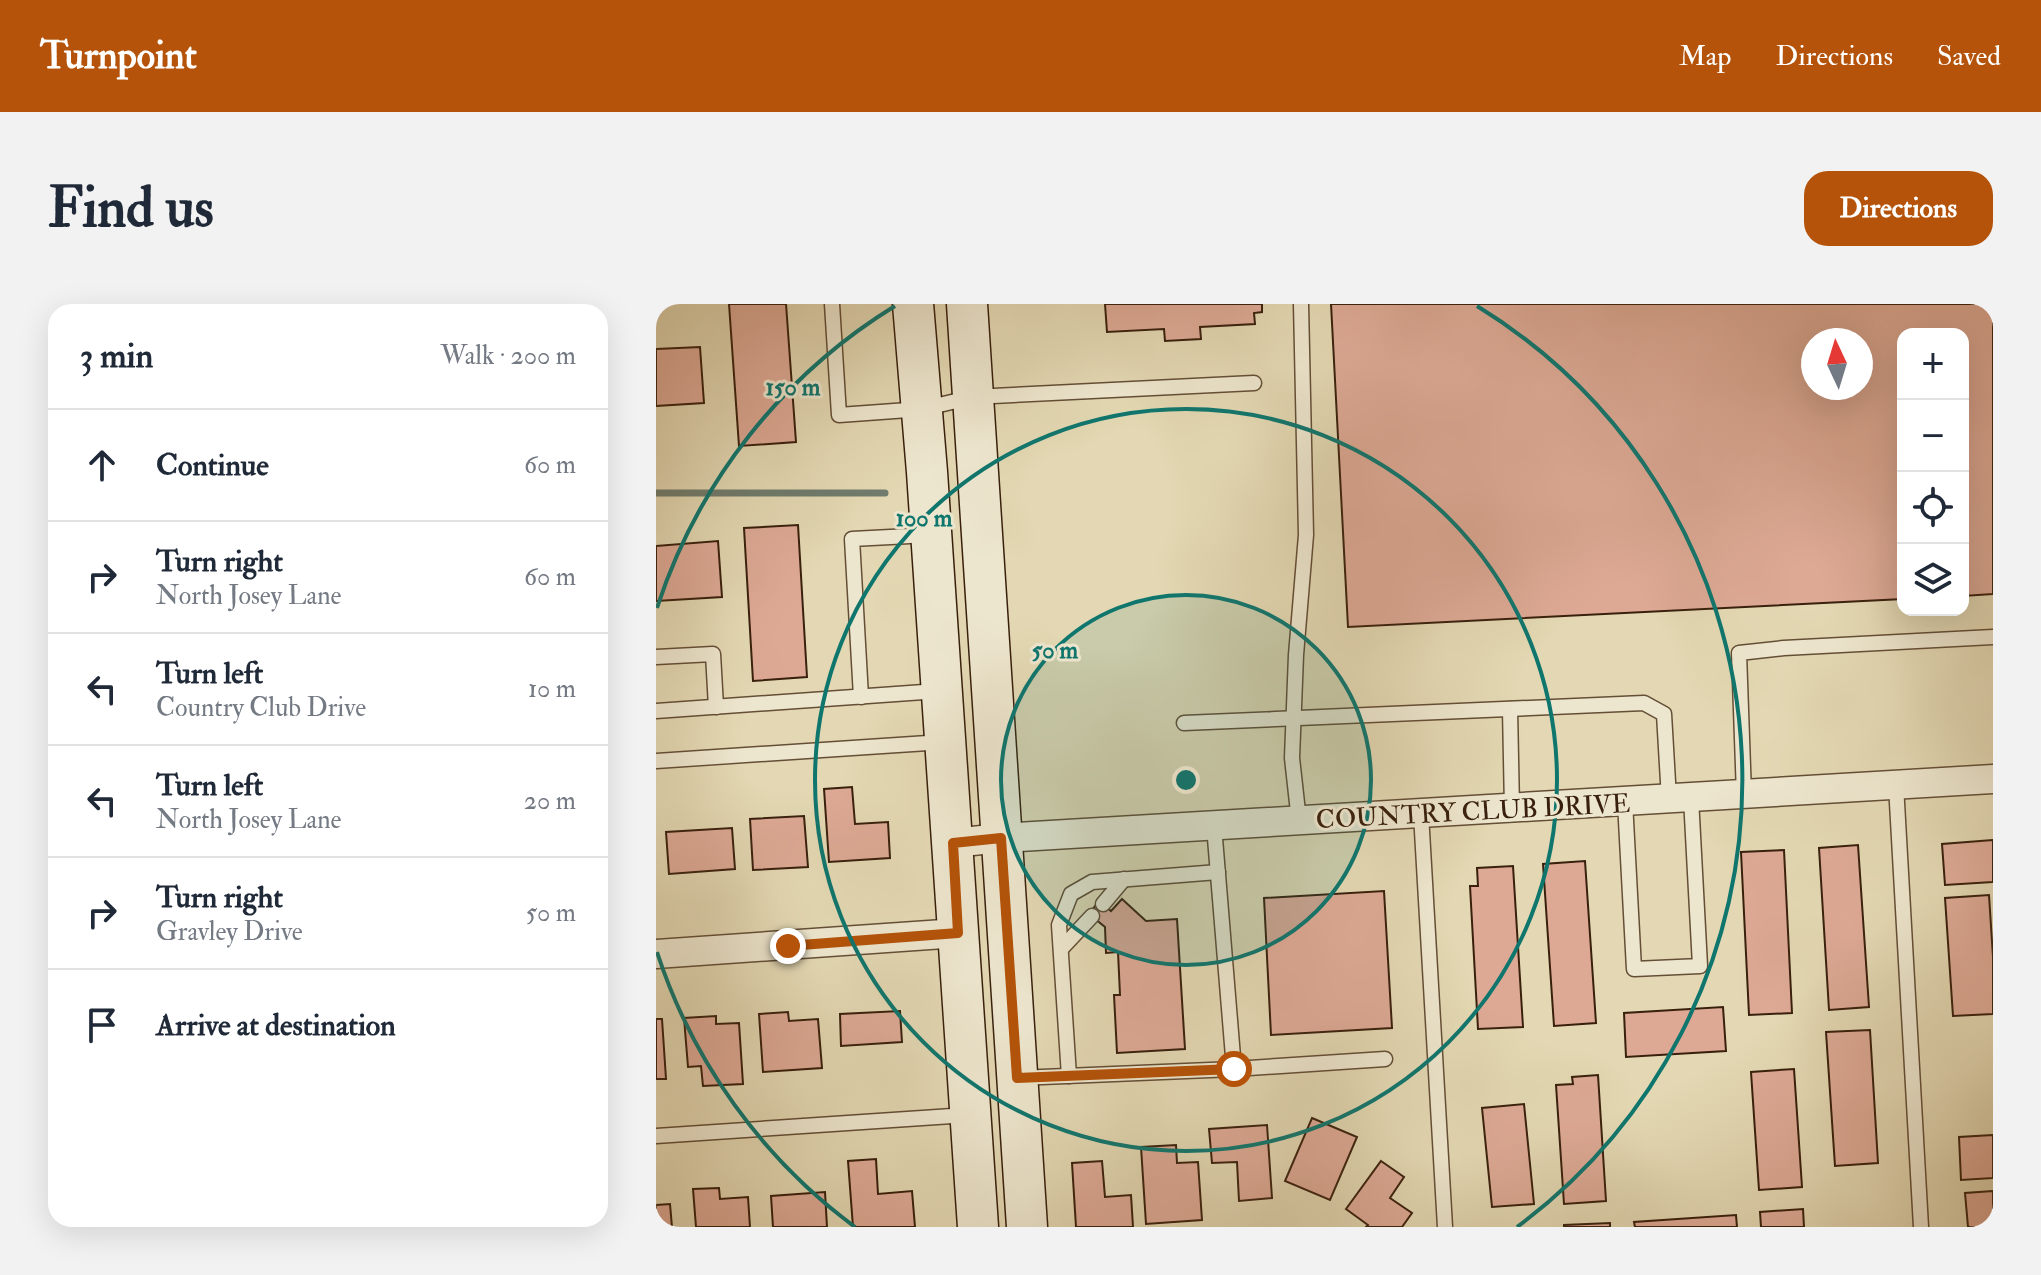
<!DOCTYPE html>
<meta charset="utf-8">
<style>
:root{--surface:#fff;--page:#f2f2f3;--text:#1f2937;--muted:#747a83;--line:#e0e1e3;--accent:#b45309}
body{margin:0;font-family:"IM FELL Double Pica",serif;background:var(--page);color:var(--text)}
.controls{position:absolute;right:24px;top:24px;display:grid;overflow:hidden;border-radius:16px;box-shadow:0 8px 32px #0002}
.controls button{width:72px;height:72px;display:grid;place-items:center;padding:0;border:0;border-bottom:2px solid var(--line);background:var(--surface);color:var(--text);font:40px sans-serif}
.compass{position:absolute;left:1145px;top:24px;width:72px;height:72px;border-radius:50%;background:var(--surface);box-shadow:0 8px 32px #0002;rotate:356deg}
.stop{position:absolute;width:24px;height:24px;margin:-18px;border:6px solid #b45309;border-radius:50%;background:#fff}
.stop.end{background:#b45309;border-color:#fff;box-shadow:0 2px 8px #0008}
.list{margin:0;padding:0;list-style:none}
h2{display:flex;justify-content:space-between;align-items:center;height:104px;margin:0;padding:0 32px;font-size:34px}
h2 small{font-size:26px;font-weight:400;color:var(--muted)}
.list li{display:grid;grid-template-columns:52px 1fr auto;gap:24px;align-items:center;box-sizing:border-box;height:112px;padding:0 32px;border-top:2px solid var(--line)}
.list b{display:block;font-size:30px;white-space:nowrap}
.list p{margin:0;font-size:26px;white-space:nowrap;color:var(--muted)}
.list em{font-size:26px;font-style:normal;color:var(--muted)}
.icon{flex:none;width:44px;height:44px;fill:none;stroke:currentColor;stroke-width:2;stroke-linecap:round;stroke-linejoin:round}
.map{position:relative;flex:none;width:1337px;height:923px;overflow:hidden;border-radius:24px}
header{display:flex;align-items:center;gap:48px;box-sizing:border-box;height:112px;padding:0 40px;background:var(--accent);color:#fff}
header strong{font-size:38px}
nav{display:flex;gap:44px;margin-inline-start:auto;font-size:28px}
.intro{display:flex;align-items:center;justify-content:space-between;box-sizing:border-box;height:192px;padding:0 48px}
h1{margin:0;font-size:56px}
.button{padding:20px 36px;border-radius:24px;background:var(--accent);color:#fff;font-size:28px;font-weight:700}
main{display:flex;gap:48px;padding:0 48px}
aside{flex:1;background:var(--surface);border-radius:24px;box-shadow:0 8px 32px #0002}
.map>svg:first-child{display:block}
</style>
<header>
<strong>Turnpoint</strong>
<nav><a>Map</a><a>Directions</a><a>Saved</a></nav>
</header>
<div class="intro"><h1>Find us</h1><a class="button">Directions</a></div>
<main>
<aside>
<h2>3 min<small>Walk · 200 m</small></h2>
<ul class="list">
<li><svg class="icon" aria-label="ahead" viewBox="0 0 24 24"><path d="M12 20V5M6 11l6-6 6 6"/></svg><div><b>Continue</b></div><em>60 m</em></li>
<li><svg class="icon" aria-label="right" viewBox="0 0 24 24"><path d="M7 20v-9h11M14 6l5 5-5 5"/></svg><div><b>Turn right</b><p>North Josey Lane</p></div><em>60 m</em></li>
<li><svg class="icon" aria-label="left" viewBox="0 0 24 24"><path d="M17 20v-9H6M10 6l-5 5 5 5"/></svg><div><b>Turn left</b><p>Country Club Drive</p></div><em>10 m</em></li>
<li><svg class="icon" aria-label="left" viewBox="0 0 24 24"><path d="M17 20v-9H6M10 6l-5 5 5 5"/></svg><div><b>Turn left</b><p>North Josey Lane</p></div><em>20 m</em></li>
<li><svg class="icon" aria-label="right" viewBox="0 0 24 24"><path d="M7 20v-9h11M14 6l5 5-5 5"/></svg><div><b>Turn right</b><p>Gravley Drive</p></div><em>50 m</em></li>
<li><svg class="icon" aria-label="arrive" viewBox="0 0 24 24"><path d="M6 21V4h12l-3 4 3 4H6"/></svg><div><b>Arrive at destination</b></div></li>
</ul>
</aside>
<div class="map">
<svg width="1337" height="923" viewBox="0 0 1337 923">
<rect width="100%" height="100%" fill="#e3d8b3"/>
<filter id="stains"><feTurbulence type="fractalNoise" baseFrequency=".0025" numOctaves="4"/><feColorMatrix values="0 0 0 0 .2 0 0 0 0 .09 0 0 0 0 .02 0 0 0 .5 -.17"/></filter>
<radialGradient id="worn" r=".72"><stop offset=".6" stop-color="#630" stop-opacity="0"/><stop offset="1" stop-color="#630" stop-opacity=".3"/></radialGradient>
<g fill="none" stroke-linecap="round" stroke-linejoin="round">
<polyline stroke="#707c6e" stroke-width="7" points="0,189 229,189"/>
</g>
<g fill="#dda995" stroke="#39200d" stroke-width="2" fill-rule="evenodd">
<polygon points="73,0 130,0 140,138 83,142"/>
<polygon points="449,0 606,0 606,8 598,9 599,20 544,23 545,35 509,37 508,25 451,28"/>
<path d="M675 0H1337V290L1307 292V30H1247V295L692 323ZM1157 36H1205V84H1157Z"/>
<polygon points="44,43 48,99 0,102 0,45"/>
<polygon points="142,221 151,373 97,377 88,224"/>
<polygon points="62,237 66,293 0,297 0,242"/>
<polygon points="196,483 199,520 232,518 234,554 173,558 168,485"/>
<polygon points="148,512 152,563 97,566 94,515"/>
<polygon points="76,524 79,565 13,570 10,528"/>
<polygon points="1337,536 1337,578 1289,581 1286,540"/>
<polygon points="1202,541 1213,703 1173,706 1163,544"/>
<polygon points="1128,546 1136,709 1093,711 1085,548"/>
<polygon points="929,557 940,719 898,722 887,560"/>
<polygon points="857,562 867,723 822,725 814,582 822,582 821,564"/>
<polygon points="728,587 736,724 615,731 608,594"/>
<polygon points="1333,591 1337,653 1337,710 1297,712 1289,594"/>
<polygon points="466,595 490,617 521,615 529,745 461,749 458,691 464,691 462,648 450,649 449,623 433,610 443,597 455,607"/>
<polygon points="1067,703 1070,747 970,753 968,709"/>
<polygon points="244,707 246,738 185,742 184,710"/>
<polygon points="132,708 133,717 162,715 166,764 107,768 103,710"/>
<polygon points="60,712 60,720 83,719 87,780 47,782 45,762 32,763 28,714"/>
<polygon points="0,715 6,715 10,775 0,775"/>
<polygon points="1214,726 1222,859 1179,862 1170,728"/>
<polygon points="1138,765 1146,883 1103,886 1095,768"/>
<polygon points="942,771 950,897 908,900 900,781 917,780 916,773"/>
<polygon points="868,800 878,900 836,903 826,804"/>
<polygon points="656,814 701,833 674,896 629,877"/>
<polygon points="611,821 616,894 583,897 581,858 556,859 553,825"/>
<polygon points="1337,831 1337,874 1305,876 1303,833"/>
<polygon points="520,841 521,859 542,858 546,916 490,920 485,843"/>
<polygon points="220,855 222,890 256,887 259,923 197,923 192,857"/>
<polygon points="446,857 449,893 475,891 477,923 420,923 416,859"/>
<polygon points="725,857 748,873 734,894 756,909 746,923 710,923 712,921 690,905"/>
<polygon points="63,884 64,895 92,893 94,923 40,923 37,885"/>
<polygon points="1337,887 1337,923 1312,923 1309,889"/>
<polygon points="169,888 171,923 117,923 115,892"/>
<polygon points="14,900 16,923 0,923 0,901"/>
<polygon points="1147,905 1148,923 1105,923 1104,908"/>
<polygon points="1080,911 1081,923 979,923 978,918"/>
<polygon points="954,919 954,923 908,923 908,921"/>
</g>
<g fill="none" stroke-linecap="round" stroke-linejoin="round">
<g stroke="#644e36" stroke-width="17">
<g id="service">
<polyline points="176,0 183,111 266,105 317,93 598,79"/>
<polyline points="0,353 57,350 60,403"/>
<polyline points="205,393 196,235 273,231"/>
<polyline points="854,405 856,505"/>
<polyline points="0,407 282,387"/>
<polyline points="528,419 988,399 1008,410 1013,495"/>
<polyline points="0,457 287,438"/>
<polyline points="1240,481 1265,923"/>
<polyline points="1088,491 1083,349 1128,344 1337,333"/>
<polyline points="969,498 978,665 1044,662 1035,494"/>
<polyline points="765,510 789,923"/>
<polyline points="643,517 636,454 640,351 650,231 645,0"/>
<polyline points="558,522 578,765 729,755"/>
<polyline points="447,600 468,575"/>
<polyline points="405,645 436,612"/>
<polyline points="413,772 403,621 415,590 436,578 562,568"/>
<polyline points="362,774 578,765"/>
<polyline points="0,832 311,811"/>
</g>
</g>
<g stroke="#644e36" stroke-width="31">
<g id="minor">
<polyline points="297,539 345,534 1337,475"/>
<polyline points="0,650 302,629"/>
</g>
</g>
<g stroke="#39200d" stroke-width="43">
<g id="secondary">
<polyline points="257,0 271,168 322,923"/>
<polyline points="311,0 371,923"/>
</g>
</g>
<use href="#service" stroke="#ede6ce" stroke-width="14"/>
<use href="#minor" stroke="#ede6ce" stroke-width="28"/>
<use href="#secondary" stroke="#ede6ce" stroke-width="40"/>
</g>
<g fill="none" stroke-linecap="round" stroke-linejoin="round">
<polyline stroke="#b45309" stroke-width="10" points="132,642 302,629 297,539 345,534 361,774 578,765"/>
</g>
<circle cx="530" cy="476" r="185" fill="#0f766e" fill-opacity=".12"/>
<g fill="none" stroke="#0f766e" stroke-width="4">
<circle cx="530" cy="476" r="185"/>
<circle cx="530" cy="476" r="371"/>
<path d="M199 923A556 556 0 0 1 1 648M1 304A556 556 0 0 1 239 2M821 2A556 556 0 0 1 861 923"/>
</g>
<g text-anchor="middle" stroke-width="6" stroke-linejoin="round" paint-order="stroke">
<g font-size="26" fill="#39200d" stroke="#ede6ce">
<text transform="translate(817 507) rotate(-3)" y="9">COUNTRY CLUB DRIVE</text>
</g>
</g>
<circle cx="530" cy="476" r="12" fill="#0f766e" stroke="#ede6ce" stroke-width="4"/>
<g font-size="24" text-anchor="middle" font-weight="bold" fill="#0f766e" stroke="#ede6ce" stroke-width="6" stroke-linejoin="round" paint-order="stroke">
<text x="137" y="91">150 m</text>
<text x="268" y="222">100 m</text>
<text x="399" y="354">50 m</text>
</g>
<rect width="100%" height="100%" filter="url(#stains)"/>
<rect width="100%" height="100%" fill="url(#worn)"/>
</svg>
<div class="controls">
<button>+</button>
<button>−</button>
<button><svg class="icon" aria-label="locate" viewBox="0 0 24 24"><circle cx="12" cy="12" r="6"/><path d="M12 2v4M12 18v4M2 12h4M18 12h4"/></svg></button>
<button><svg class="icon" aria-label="layers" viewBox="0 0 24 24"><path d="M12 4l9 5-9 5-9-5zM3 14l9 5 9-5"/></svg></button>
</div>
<svg class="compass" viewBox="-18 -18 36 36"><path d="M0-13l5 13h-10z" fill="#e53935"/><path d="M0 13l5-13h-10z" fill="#747a83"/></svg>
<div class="stop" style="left:578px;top:765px"></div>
<div class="stop end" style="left:132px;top:642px"></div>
</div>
</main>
